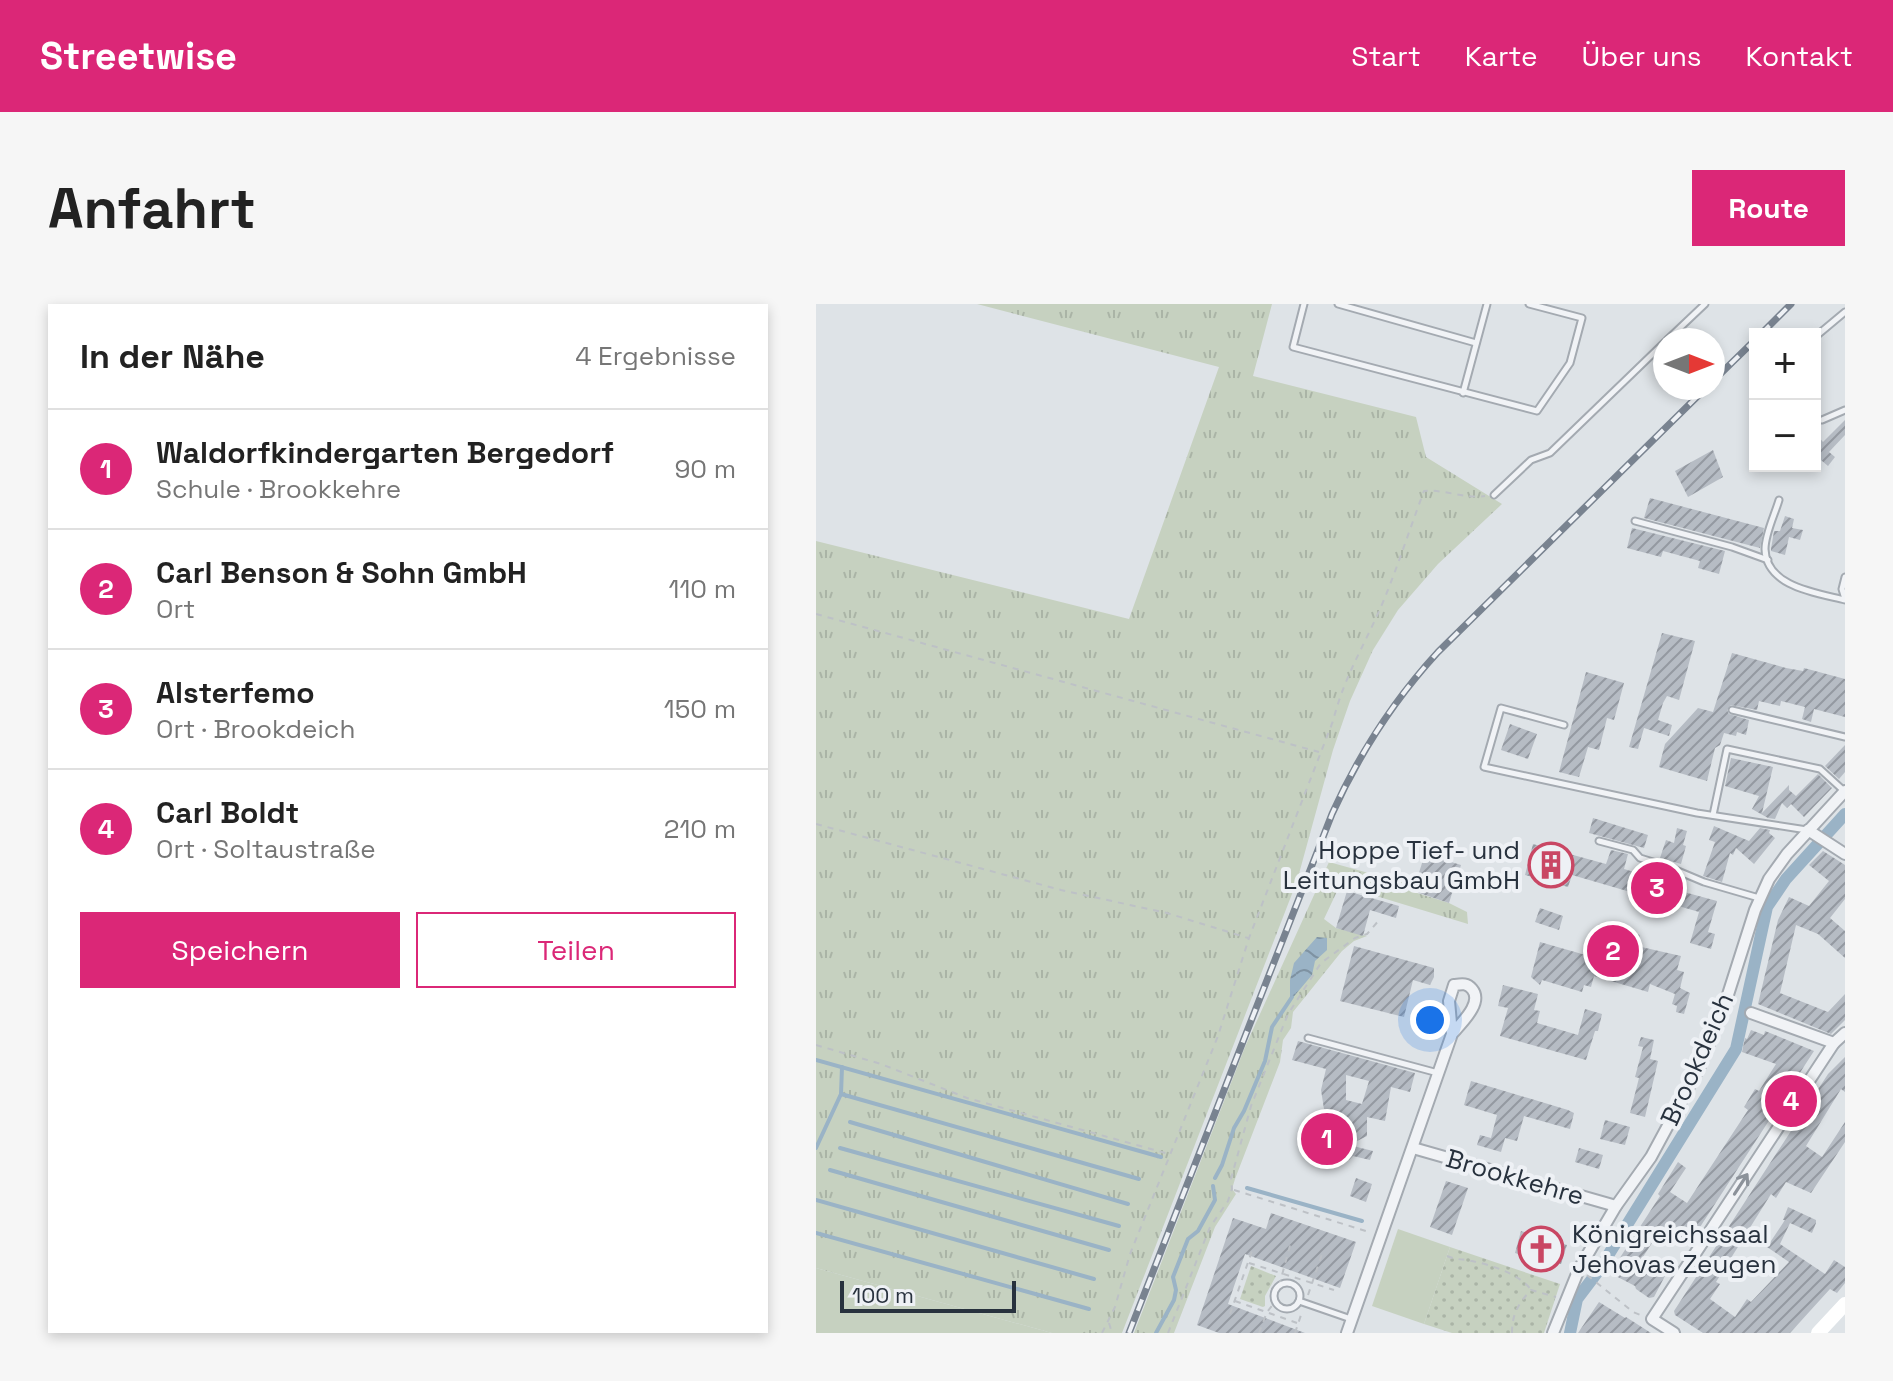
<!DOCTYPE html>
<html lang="de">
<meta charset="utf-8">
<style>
:root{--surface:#fff;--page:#f6f6f6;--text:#222;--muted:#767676;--line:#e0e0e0;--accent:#db2777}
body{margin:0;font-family:"Space Grotesk",sans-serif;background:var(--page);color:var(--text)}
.controls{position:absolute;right:24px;top:24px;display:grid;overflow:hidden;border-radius:0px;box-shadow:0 4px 12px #0003}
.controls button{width:72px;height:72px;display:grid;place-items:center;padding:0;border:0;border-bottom:2px solid var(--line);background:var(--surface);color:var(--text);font:40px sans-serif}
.compass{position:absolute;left:837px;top:24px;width:72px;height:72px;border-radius:50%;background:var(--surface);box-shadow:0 4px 12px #0003;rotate:90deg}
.scale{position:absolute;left:24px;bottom:20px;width:176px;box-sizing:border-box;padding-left:8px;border:4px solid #28323e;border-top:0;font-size:22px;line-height:28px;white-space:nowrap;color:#28323e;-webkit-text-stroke:6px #eef1f5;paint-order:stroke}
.you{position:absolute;left:614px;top:716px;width:28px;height:28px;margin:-20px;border:6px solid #fff;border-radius:50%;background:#1a73e8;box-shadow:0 0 0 12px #1a73e833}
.badge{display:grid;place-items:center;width:52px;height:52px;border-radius:50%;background:var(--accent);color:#fff;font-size:26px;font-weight:700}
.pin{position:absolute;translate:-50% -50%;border:4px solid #fff;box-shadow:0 2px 8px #0006}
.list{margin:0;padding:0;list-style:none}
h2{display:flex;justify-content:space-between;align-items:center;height:104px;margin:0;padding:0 32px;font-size:34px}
h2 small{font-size:26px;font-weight:400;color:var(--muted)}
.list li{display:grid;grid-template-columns:52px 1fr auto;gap:24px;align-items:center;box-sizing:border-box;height:120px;padding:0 32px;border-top:2px solid var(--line)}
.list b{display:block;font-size:30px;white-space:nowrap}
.list p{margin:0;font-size:26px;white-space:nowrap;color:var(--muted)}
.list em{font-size:26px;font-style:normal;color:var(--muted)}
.actions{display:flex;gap:16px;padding:24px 32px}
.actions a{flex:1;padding:18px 0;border:2px solid var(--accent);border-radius:0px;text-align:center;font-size:28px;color:var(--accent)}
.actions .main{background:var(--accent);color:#fff}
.map{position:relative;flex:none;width:1029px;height:1029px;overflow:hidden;border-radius:0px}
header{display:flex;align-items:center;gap:48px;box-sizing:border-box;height:112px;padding:0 40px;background:var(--accent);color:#fff}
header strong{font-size:38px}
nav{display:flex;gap:44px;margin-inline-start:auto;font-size:28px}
.intro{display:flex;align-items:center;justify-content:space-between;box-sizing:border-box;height:192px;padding:0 48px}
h1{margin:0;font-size:56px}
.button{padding:20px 36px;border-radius:0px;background:var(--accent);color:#fff;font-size:28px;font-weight:700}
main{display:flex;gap:48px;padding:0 48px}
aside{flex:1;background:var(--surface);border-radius:0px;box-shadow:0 4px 12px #0003}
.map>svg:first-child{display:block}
</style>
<header>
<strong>Streetwise</strong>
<nav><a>Start</a><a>Karte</a><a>Über uns</a><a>Kontakt</a></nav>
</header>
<div class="intro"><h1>Anfahrt</h1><a class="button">Route</a></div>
<main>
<aside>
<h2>In der Nähe<small>4 Ergebnisse</small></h2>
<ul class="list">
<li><span class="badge">1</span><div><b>Waldorfkindergarten Bergedorf</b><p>Schule · Brookkehre</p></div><em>90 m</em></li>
<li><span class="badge">2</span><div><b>Carl Benson &amp; Sohn GmbH</b><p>Ort</p></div><em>110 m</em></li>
<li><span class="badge">3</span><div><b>Alsterfemo</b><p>Ort · Brookdeich</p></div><em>150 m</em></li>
<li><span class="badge">4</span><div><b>Carl Boldt</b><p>Ort · Soltaustraße</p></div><em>210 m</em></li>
</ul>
<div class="actions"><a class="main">Speichern</a><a>Teilen</a></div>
</aside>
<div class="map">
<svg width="1029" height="1029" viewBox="0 0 1029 1029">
<defs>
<pattern id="grass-tufts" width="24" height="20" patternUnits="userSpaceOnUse" patternTransform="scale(2)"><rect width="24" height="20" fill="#c6d1c0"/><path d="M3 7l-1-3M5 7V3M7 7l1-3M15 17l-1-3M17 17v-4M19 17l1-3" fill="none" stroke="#aab4a6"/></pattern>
<pattern id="park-dots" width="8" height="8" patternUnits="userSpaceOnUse" patternTransform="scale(2)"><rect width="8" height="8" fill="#c6d1c0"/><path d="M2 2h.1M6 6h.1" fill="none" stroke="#aab4a6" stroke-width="1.8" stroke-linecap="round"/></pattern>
<pattern id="water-waves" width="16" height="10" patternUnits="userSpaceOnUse" patternTransform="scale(2)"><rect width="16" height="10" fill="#9ab3c6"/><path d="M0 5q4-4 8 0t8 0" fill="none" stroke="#7e92a2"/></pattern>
<pattern id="building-hatch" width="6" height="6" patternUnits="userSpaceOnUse" patternTransform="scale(2)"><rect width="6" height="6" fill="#b6bcc4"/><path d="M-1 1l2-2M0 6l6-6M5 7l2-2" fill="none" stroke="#9499a1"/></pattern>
</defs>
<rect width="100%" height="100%" fill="#dee3e7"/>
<g fill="url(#grass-tufts)">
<polygon points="161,0 456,0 437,72 600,113 610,153 686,200 622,260 582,306 557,346 534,397 517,446 481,577 306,1029 236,1029 0,964 0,237 313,315 403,63"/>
<polygon points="513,558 599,582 598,588 633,599 651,608 652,620 524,581 508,615 520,624 551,632 538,637 526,647 477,708 475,724 467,736 464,758 419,875 416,885 420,890 399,923 358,1029 318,1029 429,743"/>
</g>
<g fill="url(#park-dots)">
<polygon points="634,943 744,980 728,1029 636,1029 608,1020"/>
<polygon points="435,962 460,972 449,992 449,1002 447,1003 424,995"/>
</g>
<g fill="#c6d1c0">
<polygon points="582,925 634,943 608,1020 556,1002"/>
<polygon points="0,964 236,1029 0,1029"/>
</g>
<polygon fill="url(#water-waves)" points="501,633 511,634 511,646 499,657 496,671 474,697 474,676 478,659"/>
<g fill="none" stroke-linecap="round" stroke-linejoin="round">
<g stroke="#9ab3c6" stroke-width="4">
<polyline points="0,756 345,853"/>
<polyline points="25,790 323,875"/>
<polyline points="34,818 312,900"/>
<polyline points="0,844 25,790 26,763"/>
<polyline points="24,844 303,922"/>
<polyline points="14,866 293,946"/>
<polyline points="399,874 406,861 418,824 428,807 449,757 456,723 476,693"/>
<polyline points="431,884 546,917"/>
<polyline points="0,896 278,975"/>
<polyline points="0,929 273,1005"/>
<polyline points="340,1029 358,996 360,986 357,973 372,935 382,927 399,896 397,882"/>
</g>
<polyline stroke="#9ab3c6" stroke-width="12" points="754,1029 761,995 783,966 920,745 951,603 970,575 1029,510"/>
</g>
<g fill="url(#building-hatch)" fill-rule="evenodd">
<polygon points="1029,116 1029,131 1013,148 1019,153 1012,162 999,151 999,129 1007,138"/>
<polygon points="897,146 907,173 872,193 859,167"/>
<polygon points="834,194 948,224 944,244 828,214"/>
<polygon points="969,212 978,215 976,224 987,226 984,236 973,233 969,251 955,247 955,245 958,227 964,227"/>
<polygon points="816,224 909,247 903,270 882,264 884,257 847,247 845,253 811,244"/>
<polygon points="846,329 879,337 863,396 851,392 847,399 842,416 856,421 853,432 828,424 822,445 813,443"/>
<polygon points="916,349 970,364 987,367 988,364 1029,375 1029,413 998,405 995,418 986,415 989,403 965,397 964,402 943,397 941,406 915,401 911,406 913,410 933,416 930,431 921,428 920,432 908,429 904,441 899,444 891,477 843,463 849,440 882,404 897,408"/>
<polygon points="770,368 808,379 798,416 791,414 783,446 772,443 763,473 743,468"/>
<polygon points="694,420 721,430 712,455 685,446"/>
<polygon points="1029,441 1029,468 1023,475 1009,462"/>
<polygon points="915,454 957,463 946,509 973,481 973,486 980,492 1002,470 1016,484 988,513 975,500 971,504 966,499 959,515 952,514 936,505 943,492 909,482"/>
<polygon points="777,514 832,531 828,544 773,529"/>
<polygon points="898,522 933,537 944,524 954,526 953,529 959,534 938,560 920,544 917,551 914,549 906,578 887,572 899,538 893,536"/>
<polygon points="861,524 871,527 867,541 870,542 865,560 844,554 850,536 858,539"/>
<polygon points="717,540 790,560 795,546 812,550 808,565 869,583 868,588 901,597 892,628 899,630 895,645 874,639 883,608 756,571 752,583 709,571"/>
<polygon points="1007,547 1029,561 1029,595 1014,614 1029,627 1029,654 1002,630 980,621 964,689 1012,708 1029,690 1029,716 1015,730 942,700 962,616 973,593 993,602 1013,577 993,561"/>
<polygon points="609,550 645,561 633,599 597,587"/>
<polygon points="531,587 583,602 580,614 554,606 547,632 520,624"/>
<polygon points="724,604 747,612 743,626 719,618"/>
<polygon points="783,620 824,631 821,642 865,652 861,666 868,668 864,684 874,689 868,710 860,708 861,702 856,700 859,690 834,680 832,688 778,672 775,683 768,681 766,688 726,676 724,681 715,673 724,638 780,654 785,639 778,637"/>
<polygon points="538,642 618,664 618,673 614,681 597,676 588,713 524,697"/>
<polygon points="687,681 722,690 718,706 724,707 721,719 762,731 769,705 786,710 782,727 779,727 770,756 684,732 692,704 682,702"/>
<polygon points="935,726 948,731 949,727 998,747 875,937 869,941 845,925 825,956 849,972 838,993 833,994 820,985 819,982 794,969 844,892 842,890 862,858 870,864 854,888 871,899 932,806 928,803 939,785 943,787 960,760 926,748 929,734 931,735"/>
<polygon points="825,733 838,736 834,755 842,757 829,813 814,809 823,774 819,773 827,743 822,742"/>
<path d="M482 737 599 769 594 788 575 783 569 817 551 813V832L533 841 557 847 554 856 537 852 533 856 524 854 532 823H521L512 807 508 805 505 786 510 765 476 756ZM530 771 553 777 546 800 530 796Z"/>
<polygon points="1029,753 1029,788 1025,785 990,842 1006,853 1029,818 1029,838 995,889 970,878 960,894 955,890 900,978 904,980 894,995 919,1013 931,995 935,998 973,958 951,943 969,916 967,916 972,903 1000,916 1000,919 996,929 974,919 964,940 1009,970 1018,956 1029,963 1029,979 1021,989 1014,985 974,1029 887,1029 859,1011 858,1007 1012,770"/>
<polygon points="655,777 752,806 758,809 754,825 708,812 701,837 689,834 685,848 661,841 664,831 675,834 681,811 648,801"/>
<polygon points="789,816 814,823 809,841 784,835"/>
<polygon points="763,844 787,851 783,865 759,858"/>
<polygon points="540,874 556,880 550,898 534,892"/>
<polygon points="630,877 652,884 636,931 614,923"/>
<polygon points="455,909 540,938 524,984 429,950 412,1000 489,1029 403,1029 381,1021 417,914 450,925"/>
<polygon points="705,927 721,932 722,928 742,934 741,938 751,941 745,960 728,955 727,958 699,949"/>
<polygon points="783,998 809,1014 810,1013 835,1029 762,1029"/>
</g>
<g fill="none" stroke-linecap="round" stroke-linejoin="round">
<g stroke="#a4aab1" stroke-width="9">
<g id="service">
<polyline points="488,0 477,43 721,107 754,59 766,14 713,0"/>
<polyline points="522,0 660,39"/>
<polyline points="999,33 1029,8"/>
<polyline points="851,36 889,0"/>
<polyline points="647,89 671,0"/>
<polyline points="1006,116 1029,106"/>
<polyline points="678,191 715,156 734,149 849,38"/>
<path d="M963 196C959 210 949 230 949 245 950 283 1001 289 1029 296"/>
<polyline points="819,217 916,243 952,256"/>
<polyline points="1029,295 1026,285 1029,273"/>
<polyline points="916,406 1029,433"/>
<polyline points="748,421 685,404 668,463 881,509 991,526"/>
<polyline points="897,511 911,445 1004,465 1028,487"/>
<polyline points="783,537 817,546 824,554 850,562 888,578 943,594"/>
<polyline points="492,734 622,769"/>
<circle cx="471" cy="992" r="13"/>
<polyline points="483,997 535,1015"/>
</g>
</g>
<g stroke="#a4aab1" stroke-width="14">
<g id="minor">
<polyline points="992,526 1029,550"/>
<polyline points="935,709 1018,739"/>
<polyline points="597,844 800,902"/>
<path d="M531 1029 636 730C644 720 668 699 656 685 651 679 646 680 638 681L633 697 636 730"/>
<polyline points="737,1029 763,965 800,902 835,853 883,764 909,700 939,606 953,575 971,550 1029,487"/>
<polyline points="858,1029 836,1015 1018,739 1029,729"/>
</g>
</g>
<g stroke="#bdc1c6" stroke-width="2" stroke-dasharray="6 6" stroke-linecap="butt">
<polyline points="0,310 503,448"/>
<polyline points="0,520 245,586 351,609 432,634"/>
<polyline points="0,741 65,760 151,794 353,850"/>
<polyline points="418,886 553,928"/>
<path d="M631 952C640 956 647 955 656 957 675 961 704 970 715 986"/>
<polyline points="433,959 518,986"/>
<polyline points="771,971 817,1008 827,1012"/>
<polyline points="463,982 475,938"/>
<polyline points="492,991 506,950"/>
<polyline points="419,997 481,1019"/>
<polyline points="414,1010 437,944"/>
<polyline points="293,1019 296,1029"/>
<path d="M286 1029 299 1003 314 950 402 732 433 634 517 417C529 370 549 341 567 298 582 262 594 224 608 187 629 185 647 195 669 192"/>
<polyline points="352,1029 394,923 412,897 416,885 415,875 435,802 472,710 505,659 539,634 551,630 564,615"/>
<polyline points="443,1029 451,1008 459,998"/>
<polyline points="479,1029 486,1008"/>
<path d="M696 1029C696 1010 702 1000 715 986L740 993"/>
</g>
<use href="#service" stroke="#f1f3f6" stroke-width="5"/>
<use href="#minor" stroke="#f1f3f6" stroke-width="10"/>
<polyline stroke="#fff" stroke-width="14" points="1002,1029 1029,1000"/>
<g stroke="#798390" stroke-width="7">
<g id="rail">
<polyline points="945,30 975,0"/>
<polyline points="897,77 939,36"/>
<path d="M313 1029 516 510C543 450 577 397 622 348L890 84"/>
</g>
</g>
<use href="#rail" stroke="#eef1f5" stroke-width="4" stroke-dasharray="12" stroke-linecap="butt"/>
</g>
<defs><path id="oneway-shaft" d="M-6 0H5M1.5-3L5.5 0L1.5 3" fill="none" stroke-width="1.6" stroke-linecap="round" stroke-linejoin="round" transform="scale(2)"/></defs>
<use stroke="#8c929a" href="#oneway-shaft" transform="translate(925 880) rotate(-57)"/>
<defs>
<g id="building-ring" transform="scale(2.3)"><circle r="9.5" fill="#eef1f5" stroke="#c94764" stroke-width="1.5"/><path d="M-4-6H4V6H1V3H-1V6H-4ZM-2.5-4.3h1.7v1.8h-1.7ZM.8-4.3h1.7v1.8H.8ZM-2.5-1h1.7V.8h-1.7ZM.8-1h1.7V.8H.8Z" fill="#c94764"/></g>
<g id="church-ring" transform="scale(2.3)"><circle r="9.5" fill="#eef1f5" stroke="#c94764" stroke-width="1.5"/><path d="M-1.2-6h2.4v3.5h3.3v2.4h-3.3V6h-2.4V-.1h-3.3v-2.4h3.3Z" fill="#c94764"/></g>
</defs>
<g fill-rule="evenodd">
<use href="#building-ring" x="735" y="561"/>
<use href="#church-ring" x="725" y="945"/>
</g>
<g text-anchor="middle" stroke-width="8" stroke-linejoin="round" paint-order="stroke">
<g font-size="26" fill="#28323e" stroke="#eef1f5" text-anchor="end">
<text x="704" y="555">Hoppe Tief- und<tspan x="704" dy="30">Leitungsbau GmbH</tspan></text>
<text x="756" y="939" text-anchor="start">Königreichssaal<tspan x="756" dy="30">Jehovas Zeugen</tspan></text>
</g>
<g font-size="26" fill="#28323e" stroke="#eef1f5">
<text transform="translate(881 755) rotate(-66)" y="9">Brookdeich</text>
<text transform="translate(699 873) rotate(16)" y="9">Brookkehre</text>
</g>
</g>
</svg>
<div class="controls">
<button>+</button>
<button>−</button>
</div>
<svg class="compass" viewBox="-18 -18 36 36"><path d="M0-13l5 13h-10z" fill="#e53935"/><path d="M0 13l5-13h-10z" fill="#767676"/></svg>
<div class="scale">100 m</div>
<div class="you"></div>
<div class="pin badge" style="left:511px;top:835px">1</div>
<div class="pin badge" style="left:797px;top:647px">2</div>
<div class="pin badge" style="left:841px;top:584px">3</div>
<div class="pin badge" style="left:975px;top:797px">4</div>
</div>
</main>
